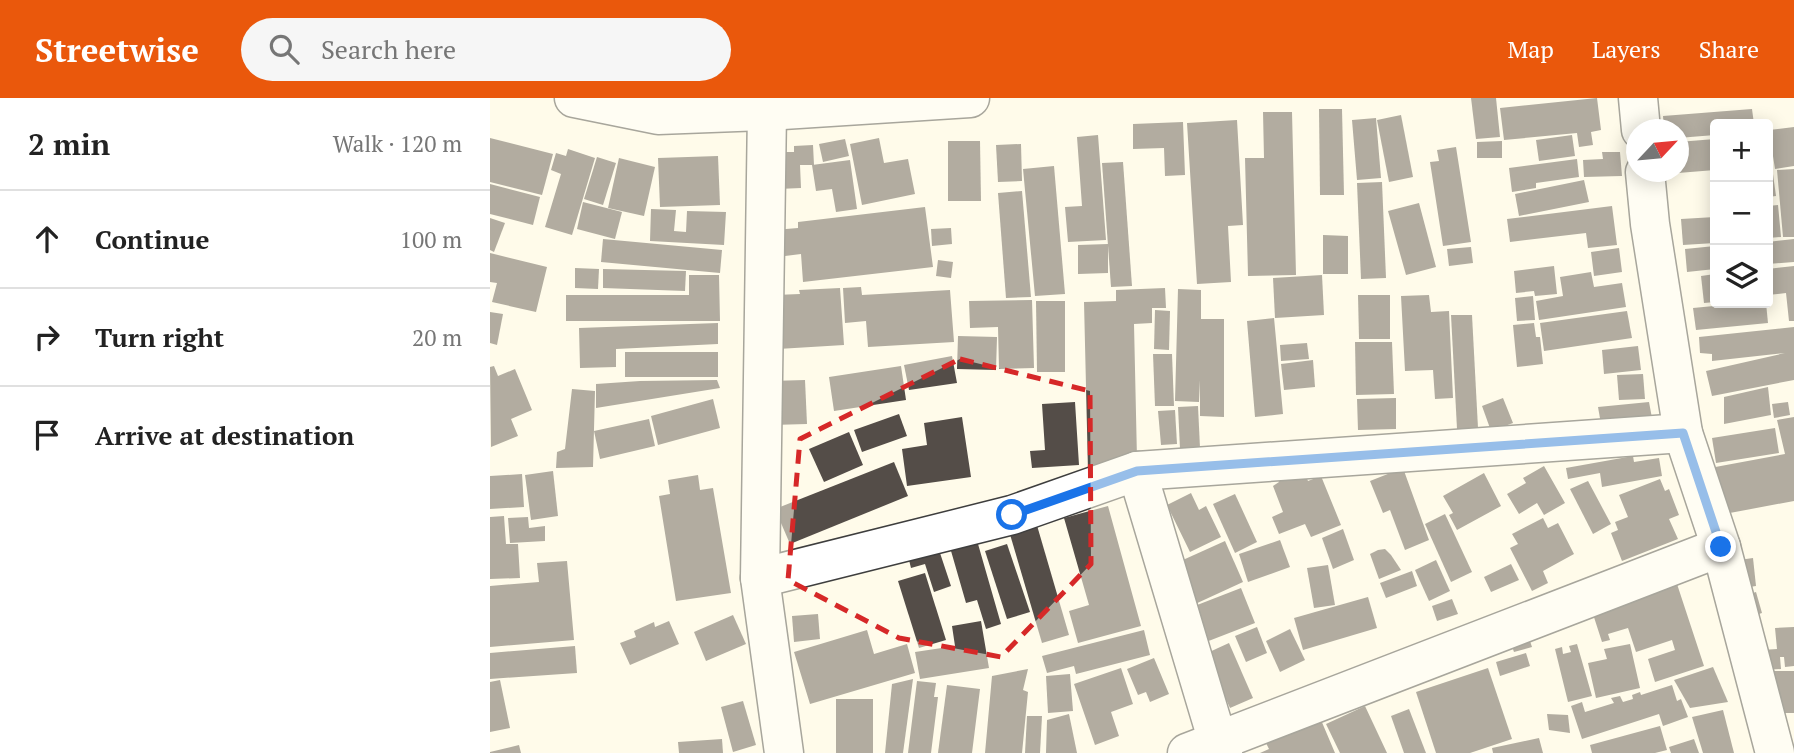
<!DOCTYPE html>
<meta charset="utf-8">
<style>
:root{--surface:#fff;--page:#f6f6f6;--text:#222;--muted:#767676;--line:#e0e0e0;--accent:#ea580c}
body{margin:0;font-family:"PT Serif",serif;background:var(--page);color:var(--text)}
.controls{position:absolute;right:21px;top:21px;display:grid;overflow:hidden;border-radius:7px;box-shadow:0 4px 18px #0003}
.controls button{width:63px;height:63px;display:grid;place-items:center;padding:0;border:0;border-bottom:2px solid var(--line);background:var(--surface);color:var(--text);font:35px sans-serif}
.compass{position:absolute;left:1136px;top:21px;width:63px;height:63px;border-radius:50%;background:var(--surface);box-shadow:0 4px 18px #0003;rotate:64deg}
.stop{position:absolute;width:21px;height:21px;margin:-16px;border:5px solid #1a73e8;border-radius:50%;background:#fff}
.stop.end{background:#1a73e8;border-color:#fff;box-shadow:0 2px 7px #0008}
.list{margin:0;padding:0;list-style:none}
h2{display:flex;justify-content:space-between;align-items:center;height:91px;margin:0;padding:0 28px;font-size:30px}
h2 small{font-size:23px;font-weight:400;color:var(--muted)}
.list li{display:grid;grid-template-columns:46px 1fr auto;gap:21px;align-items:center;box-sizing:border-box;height:98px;padding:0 28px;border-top:2px solid var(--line)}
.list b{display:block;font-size:26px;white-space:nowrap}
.list em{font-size:23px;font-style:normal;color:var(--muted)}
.icon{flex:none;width:38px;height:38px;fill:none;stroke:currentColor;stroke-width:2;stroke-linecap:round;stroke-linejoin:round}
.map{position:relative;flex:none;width:1304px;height:655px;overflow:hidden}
header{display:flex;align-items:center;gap:42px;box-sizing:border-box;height:98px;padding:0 35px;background:var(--accent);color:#fff}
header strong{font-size:33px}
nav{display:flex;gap:38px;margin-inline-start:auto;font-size:24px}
.search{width:490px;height:63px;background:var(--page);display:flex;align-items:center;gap:18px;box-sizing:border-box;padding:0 24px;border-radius:38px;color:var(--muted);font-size:26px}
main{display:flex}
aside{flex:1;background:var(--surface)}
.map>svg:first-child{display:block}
</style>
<header>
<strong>Streetwise</strong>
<div class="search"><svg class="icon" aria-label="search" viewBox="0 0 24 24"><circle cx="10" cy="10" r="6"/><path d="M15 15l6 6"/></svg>Search here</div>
<nav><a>Map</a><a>Layers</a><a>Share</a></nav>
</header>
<main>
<aside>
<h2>2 min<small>Walk · 120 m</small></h2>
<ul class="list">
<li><svg class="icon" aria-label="ahead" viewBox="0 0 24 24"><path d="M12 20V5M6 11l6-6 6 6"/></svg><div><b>Continue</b></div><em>100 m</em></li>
<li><svg class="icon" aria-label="right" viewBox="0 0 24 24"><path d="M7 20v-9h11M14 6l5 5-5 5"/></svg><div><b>Turn right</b></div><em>20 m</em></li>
<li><svg class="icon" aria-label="arrive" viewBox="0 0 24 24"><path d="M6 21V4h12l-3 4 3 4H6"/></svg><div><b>Arrive at destination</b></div></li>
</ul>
</aside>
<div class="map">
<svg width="1304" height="655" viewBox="0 0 1304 655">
<rect width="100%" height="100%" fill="#fffbea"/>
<g fill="#544d48">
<polygon points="981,0 1006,0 1010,39 986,41"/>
<polygon points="1107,0 1111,32 1101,34 1103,47 1089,49 1087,35 1014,42 1010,10"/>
<polygon points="829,11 852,11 854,97 830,97"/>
<polygon points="1262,11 1264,26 1225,26 1225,37 1188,40 1188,32 1174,32 1173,18"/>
<polygon points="773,14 802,14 806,177 758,178 755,60 774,60"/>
<polygon points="911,17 923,79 899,84 887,22"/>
<polygon points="886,20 891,80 867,82 862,22"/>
<polygon points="747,22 753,127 738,128 741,184 707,186 697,25"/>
<polygon points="693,24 695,77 675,78 674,50 643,51 643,26"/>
<polygon points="1304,29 1304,68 1285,71 1279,32"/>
<polygon points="608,37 616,142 578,144 575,109 592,108 587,39"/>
<polygon points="1082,37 1085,58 1049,63 1046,42"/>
<polygon points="0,40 63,56 52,97 0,84"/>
<polygon points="389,40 394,65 418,61 425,96 372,107 360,46"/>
<polygon points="355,41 359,58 333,64 329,46"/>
<polygon points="1225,41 1225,72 1188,75 1188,44"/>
<polygon points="458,43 490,43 491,103 458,103"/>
<polygon points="1012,43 1012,60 987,60 987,44"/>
<polygon points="531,46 532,83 508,84 506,47"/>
<polygon points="323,47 324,67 310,67 311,90 288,91 287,54 304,54 304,48"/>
<polygon points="966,49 981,144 953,148 940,64 949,63 947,52"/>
<polygon points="78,51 105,60 82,137 55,129 71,76 61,72 66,55 76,58"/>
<polygon points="1112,54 1130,54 1132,78 1094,79 1093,62 1113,61"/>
<polygon points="228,58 230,107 170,109 168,60"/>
<polygon points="107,59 126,65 113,107 94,101"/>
<polygon points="129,60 165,69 154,118 118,110"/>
<polygon points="1087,61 1089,79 1046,85 1046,90 1022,94 1019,70"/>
<polygon points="360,62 367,111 346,114 342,91 326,93 322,67"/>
<polygon points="633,64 642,188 621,189 612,65"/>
<polygon points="564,68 575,196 545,198 533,71"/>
<polygon points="1278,69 1282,69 1286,98 1278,99"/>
<polygon points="1304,71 1304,139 1293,139 1287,72"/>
<polygon points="1094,82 1099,104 1029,118 1025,96"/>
<polygon points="892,84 896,180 871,181 867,85"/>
<polygon points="0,86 50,99 43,127 0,116"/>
<polygon points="532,93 541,199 516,200 508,95"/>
<polygon points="93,104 132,114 125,141 87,131"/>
<polygon points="929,105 946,169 916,177 898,113"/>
<polygon points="1288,107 1291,139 1278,140 1278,108"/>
<polygon points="1122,108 1127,147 1098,150 1096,135 1020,144 1017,121"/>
<polygon points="435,109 443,169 313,184 311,156 287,159 284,132 308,130 308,124"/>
<polygon points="161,111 186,112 184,133 196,134 197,113 236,114 234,147 160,143"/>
<polygon points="1225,119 1225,145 1193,147 1191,121"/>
<polygon points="0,120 15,125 4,154 0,152"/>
<polygon points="461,130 462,146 442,148 441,131"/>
<polygon points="833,137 858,138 858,176 833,176"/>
<polygon points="113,141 232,152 230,175 111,164"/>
<polygon points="1304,141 1304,164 1278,166 1278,144"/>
<polygon points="618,146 618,175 588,176 588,147"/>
<polygon points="1225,148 1225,171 1197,174 1195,151"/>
<polygon points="981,149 983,165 959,168 957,151"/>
<polygon points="1129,150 1132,174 1104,178 1101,154"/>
<polygon points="0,155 57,169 46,214 2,204 7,185 0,184"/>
<polygon points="448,162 463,164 461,180 446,178"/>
<polygon points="1064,168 1067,196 1045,198 1044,193 1026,195 1024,173"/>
<polygon points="1304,168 1304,223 1299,223 1296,195 1278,197 1278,171"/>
<polygon points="85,170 109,171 108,191 85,190"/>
<polygon points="113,171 196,173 195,193 113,190"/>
<polygon points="1101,174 1104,189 1132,185 1136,209 1049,222 1046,203 1073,198 1070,179"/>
<polygon points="1225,176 1225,204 1214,205 1211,178"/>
<polygon points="199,177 229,177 230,223 76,223 76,197 199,197"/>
<polygon points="832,177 834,217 785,220 783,180"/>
<polygon points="371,189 372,197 460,192 464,244 378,249 376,223 355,225 353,190"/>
<polygon points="350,190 354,247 288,251 285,197 310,196 309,192"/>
<polygon points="675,190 676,210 662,210 662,225 644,226 647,361 598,373 594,204 626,203 626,192"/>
<polygon points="688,191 711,192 711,221 734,221 734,319 710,318 710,282 709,304 685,303"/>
<polygon points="868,197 900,197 900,241 869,241"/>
<polygon points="939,197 941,214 959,213 963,300 945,301 943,272 915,273 911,198"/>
<polygon points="1043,198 1045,222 1027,223 1025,200"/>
<polygon points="542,202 544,270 509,271 508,229 480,230 479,203"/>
<polygon points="546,203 575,203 575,274 547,274"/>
<polygon points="1255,205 1276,205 1278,225 1206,232 1203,210"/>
<polygon points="665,212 680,213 679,252 664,251"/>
<polygon points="1137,213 1142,240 1054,253 1050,225"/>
<polygon points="0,214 13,216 7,247 0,245"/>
<polygon points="961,217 982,217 988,330 967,331"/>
<polygon points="784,220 793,316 765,319 757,223"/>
<polygon points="228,225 228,246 126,251 126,269 90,270 89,230"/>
<polygon points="1044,225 1046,239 1050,239 1053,266 1027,269 1023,227"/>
<polygon points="1304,229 1304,282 1222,298 1216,273 1295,255 1222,263 1222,256 1210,255 1209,239"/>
<polygon points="468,238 507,239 506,272 467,271"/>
<polygon points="865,244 902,244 904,296 866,297"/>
<polygon points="817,245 819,261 791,263 790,247"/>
<polygon points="1148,248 1151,272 1114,276 1112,252"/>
<rect x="135" y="254" width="93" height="25"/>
<polygon points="663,256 682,256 684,308 665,308"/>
<polygon points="462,258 467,285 419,292 414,267"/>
<polygon points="823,262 825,289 794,292 791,266"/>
<polygon points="4,268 8,278 25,271 42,312 21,321 28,338 1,349 0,269"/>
<polygon points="411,268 416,302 344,313 339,279"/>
<polygon points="1153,276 1155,301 1129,302 1127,277"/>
<polygon points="227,282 230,290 106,310 106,286 150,283"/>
<polygon points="315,282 317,326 282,327 280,283"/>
<polygon points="1278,289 1281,317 1234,326 1234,299"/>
<polygon points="82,291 105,293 103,369 66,370 67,354 75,351"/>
<polygon points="906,300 906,331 868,332 867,301"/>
<polygon points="1013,300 1023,325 1001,333 992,308"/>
<polygon points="223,301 230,330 168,347 161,318"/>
<polygon points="585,304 589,367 542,370 540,353 555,352 552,306"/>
<polygon points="1159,304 1162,320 1111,326 1108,309"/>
<polygon points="1298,304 1300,317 1284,320 1282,306"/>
<polygon points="708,308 710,350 690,351 688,309"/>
<polygon points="685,312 687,346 671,347 668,313"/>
<polygon points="409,316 417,338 372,354 364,332"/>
<polygon points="472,319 481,379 417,388 412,351 437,347 434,325"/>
<polygon points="1304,319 1304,403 1229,417 1220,370 1295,356 1287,322"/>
<polygon points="159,321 165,348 110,361 104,333"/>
<polygon points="1285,330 1289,355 1226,365 1222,340"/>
<polygon points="359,334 373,367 334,384 319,351"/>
<polygon points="1143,358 1144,364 1169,360 1172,378 1112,389 1110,375 1078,381 1076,370"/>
<polygon points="404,364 418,398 300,446 285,411"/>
<polygon points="1054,368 1075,405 1054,417 1047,405 1029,416 1017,396 1036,385 1033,380"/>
<polygon points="913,370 939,442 915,452 900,412 893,415 880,383"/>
<polygon points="813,371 818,383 831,378 851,427 821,439 815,426 789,436 782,419 793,414 783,388 789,384 788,382"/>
<polygon points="63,373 68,418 41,422 35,377"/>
<polygon points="994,375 1011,408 967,432 959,417 963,415 953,398"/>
<polygon points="32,376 34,409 0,411 0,378"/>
<polygon points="208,377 210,392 223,390 241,495 186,503 169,398 180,396 178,382"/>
<polygon points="1170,381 1175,393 1179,391 1189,417 1179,421 1188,441 1132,463 1121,435 1128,432 1125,424 1138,419 1129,397"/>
<polygon points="1098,383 1121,426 1103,436 1080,391"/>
<polygon points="701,395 709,412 716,408 731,439 700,454 677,407"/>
<polygon points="745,396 767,444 745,455 723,406"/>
<polygon points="618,408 651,528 588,545 579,513 599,507 574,420"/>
<polygon points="955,416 982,474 961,484 935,426"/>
<polygon points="14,418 16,446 28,446 30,480 0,481 0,419"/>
<polygon points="38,419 39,430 55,428 55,443 20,445 18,420"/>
<polygon points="1053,420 1058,430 1068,425 1084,456 1053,473 1058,485 1042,493 1020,450 1028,446 1022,436"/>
<polygon points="546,424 579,537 552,545 519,433"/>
<polygon points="853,431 864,462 843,471 832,440"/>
<polygon points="484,432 511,526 496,531 487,502 476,505 457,439"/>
<polygon points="790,442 800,469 758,484 749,456"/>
<polygon points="735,443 753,484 703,507 684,466"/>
<polygon points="517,446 540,514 517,521 495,453"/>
<polygon points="448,449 461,488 444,494 435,466 421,470 418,458"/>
<polygon points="895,451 901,457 911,472 889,481 880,456 888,452"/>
<polygon points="1263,460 1266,488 1246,491 1242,463"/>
<polygon points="946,462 960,493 939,503 925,472"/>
<polygon points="77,463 84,542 0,549 0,488 49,484 47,465"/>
<polygon points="1021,466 1029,482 1001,494 994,479"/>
<polygon points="838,467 845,507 824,510 817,470"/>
<polygon points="922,473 927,488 896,500 890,485"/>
<polygon points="435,475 456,542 429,550 408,483"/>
<polygon points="1187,486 1214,568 1165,584 1158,561 1185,552 1182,542 1146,554 1138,530 1118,536 1120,542 1112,544 1102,513"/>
<polygon points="751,490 765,525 716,544 702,509"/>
<polygon points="1266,494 1272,515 1256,520 1250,499"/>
<polygon points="878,499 887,530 813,552 804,520"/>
<polygon points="962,501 968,516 947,523 942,508"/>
<polygon points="328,516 330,541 304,544 302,518"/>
<polygon points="243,517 256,546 216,563 204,534"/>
<polygon points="179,523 189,546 140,567 130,545 146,539 144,533 164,524 165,529"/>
<polygon points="491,523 499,570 430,581 425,554 465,548 462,528"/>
<polygon points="767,529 777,555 756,564 745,538"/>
<polygon points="1304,529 1304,568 1295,569 1294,559 1290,559 1291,571 1273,572 1272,552 1287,551 1285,530"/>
<polygon points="800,531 815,562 790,574 776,543"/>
<polygon points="377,532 384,556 417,546 425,575 320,606 304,554"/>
<polygon points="654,532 660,557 586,576 584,568 557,575 552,558"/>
<polygon points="1037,534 1042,549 1024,554 1019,540"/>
<polygon points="739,545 763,600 740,610 715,556"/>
<polygon points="1087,546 1102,598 1078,604 1065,551 1072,549 1073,556 1081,554 1079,548"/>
<polygon points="1140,546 1150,590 1106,600 1098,565 1117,561 1114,551"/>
<polygon points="85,548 87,575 0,581 0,555"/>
<polygon points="1036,555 1040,568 1010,578 1006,564"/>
<polygon points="664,560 679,596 660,604 656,594 648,597 637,571"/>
<polygon points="1223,569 1238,604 1200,610 1184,582"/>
<polygon points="631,570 643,606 621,614 629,638 605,647 584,586"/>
<polygon points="998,570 1022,641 980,655 946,655 926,594"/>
<polygon points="538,571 533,592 538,594 532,655 495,655 502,578"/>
<rect x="1283" y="573" width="21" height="42"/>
<polygon points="580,576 583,613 558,615 556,578"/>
<polygon points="423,581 413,655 395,655 402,586"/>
<polygon points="10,582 20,630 0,634 0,584"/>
<polygon points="427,583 446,585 444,599 448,599 441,655 418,655"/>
<polygon points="457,587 490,591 482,655 448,655"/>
<polygon points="1182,587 1187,603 1191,601 1198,619 1173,628 1169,616 1092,641 1081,608 1092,604 1095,614 1124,605 1121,600 1130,598 1133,604 1143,601 1142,597 1150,594 1151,597"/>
<rect x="346" y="601" width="37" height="54"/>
<polygon points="253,603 266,647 243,654 231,609"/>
<polygon points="875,608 897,655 850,655 836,626"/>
<polygon points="919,611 936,655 914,655 901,618"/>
<polygon points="1233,612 1244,655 1213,655 1202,619"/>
<polygon points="579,616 587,655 556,655 557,622"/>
<polygon points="1057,616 1078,617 1080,635 1059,632"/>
<polygon points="537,618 552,618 550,655 535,655"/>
<polygon points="831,622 845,655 770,655 779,651 776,645"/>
<polygon points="1170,628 1177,652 1165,655 1102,655 1100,647"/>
<polygon points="1049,640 1053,655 1003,655 1002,650"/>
<polygon points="232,641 233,655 189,655 188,644"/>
<polygon points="1204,641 1209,655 1181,655 1179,649"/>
<polygon points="29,647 31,655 0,655 0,654"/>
</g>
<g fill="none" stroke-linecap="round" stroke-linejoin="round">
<g stroke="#3e3e3e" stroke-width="41">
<g id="street">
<polyline points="84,0 168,17 277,13 480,0"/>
<polyline points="1148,0 1151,32"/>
<polyline points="277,13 270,480 294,655"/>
<polyline points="1155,74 1160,126 1193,335 1231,449 1285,655"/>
<polyline points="647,373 728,644 733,655"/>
<polyline points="270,480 522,417 647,373 1193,335"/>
<polyline points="697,655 1231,449"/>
</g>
</g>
<use href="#street" stroke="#fff" stroke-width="38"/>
</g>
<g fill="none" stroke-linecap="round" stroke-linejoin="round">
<polyline stroke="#1a73e8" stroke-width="9" points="522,417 647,373 1193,335 1231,449"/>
</g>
<path d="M0 0H1304V655H0ZM470 261 600 293 601 466 511 559 409 540 298 482 310 341Z" fill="#fffbea" fill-opacity=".55" fill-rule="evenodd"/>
<path fill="none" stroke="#d62828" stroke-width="5" stroke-dasharray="14 9" stroke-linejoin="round" d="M470 261 600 293 601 466 511 559 409 540 298 482 310 341Z"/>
</svg>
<div class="controls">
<button>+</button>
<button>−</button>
<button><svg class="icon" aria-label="layers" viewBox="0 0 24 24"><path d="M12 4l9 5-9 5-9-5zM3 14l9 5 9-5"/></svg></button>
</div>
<svg class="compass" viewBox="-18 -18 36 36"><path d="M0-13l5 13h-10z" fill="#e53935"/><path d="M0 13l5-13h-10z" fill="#767676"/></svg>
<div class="stop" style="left:522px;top:417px"></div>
<div class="stop end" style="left:1231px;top:449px"></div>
</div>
</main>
